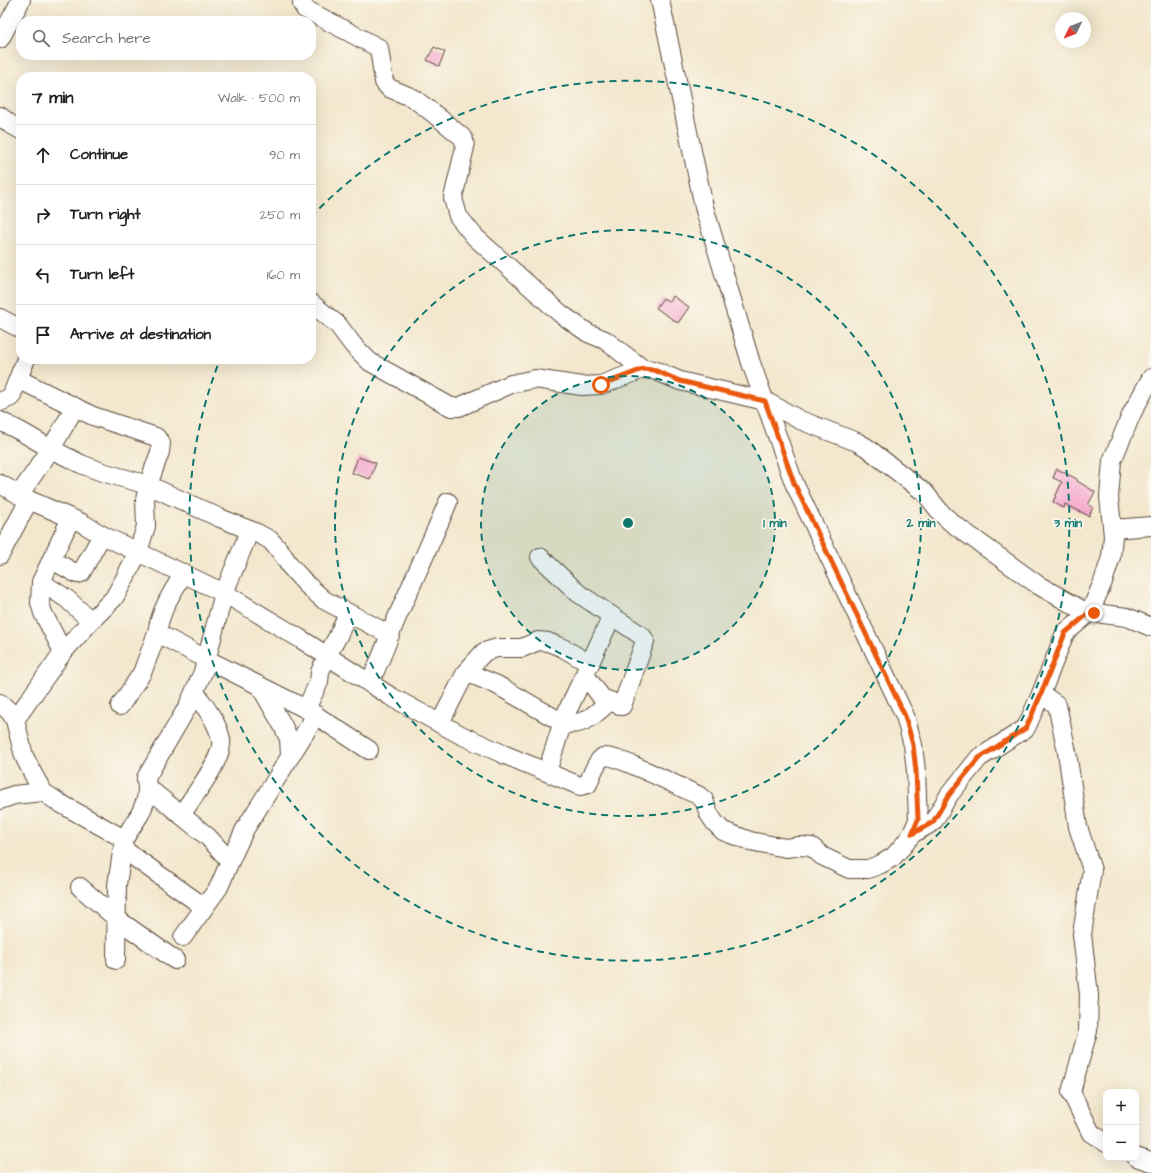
<!DOCTYPE html>
<meta charset="utf-8">
<style>
:root{--surface:#fff;--page:#f2f2f2;--text:#202124;--muted:#757577;--line:#e0e0e0}
body{margin:0;font-family:"Architects Daughter",sans-serif;background:var(--page);color:var(--text)}
.controls{position:absolute;right:12px;bottom:12px;display:grid;overflow:hidden;border-radius:8px;box-shadow:0 4px 16px #0002}
.controls button{width:36px;height:36px;display:grid;place-items:center;padding:0;border:0;border-bottom:1px solid var(--line);background:var(--surface);color:var(--text);font:20px sans-serif}
.compass{position:absolute;left:1055px;top:12px;width:36px;height:36px;border-radius:50%;background:var(--surface);box-shadow:0 4px 16px #0002;rotate:227deg}
.stop{position:absolute;width:12px;height:12px;margin:-9px;border:3px solid #ea580c;border-radius:50%;background:#fff}
.stop.end{background:#ea580c;border-color:#fff;box-shadow:0 1px 4px #0008}
.list{margin:0;padding:0;list-style:none}
h2{display:flex;justify-content:space-between;align-items:center;height:52px;margin:0;padding:0 16px;font-size:17px}
h2 small{font-size:13px;font-weight:400;color:var(--muted)}
.list li{display:grid;grid-template-columns:26px 1fr auto;gap:12px;align-items:center;box-sizing:border-box;height:60px;padding:0 16px;border-top:1px solid var(--line)}
.list b{display:block;font-size:15px;white-space:nowrap}
.list em{font-size:13px;font-style:normal;color:var(--muted)}
.icon{flex:none;width:22px;height:22px;fill:none;stroke:currentColor;stroke-width:2;stroke-linecap:round;stroke-linejoin:round}
.map{position:relative;flex:none;width:1151px;height:1173px;overflow:hidden}
.search{position:absolute;background:var(--surface);box-shadow:0 4px 16px #0002;left:16px;top:16px;width:300px;height:44px;display:flex;align-items:center;gap:10px;box-sizing:border-box;padding:0 14px;border-radius:16px;color:var(--muted);font-size:15px}
.panel{position:absolute;background:var(--surface);box-shadow:0 4px 16px #0002;left:16px;top:72px;width:300px;height:292px;border-radius:16px}
.map>svg:first-child{display:block}
</style>
<div class="map">
<svg width="1151" height="1173" viewBox="0 0 1151 1173">
<rect width="100%" height="100%" fill="#fbf7ec"/>
<filter id="ink" filterUnits="userSpaceOnUse"><feTurbulence type="fractalNoise" baseFrequency=".025" numOctaves="2"/><feDisplacementMap in="SourceGraphic" scale="8" xChannelSelector="R" yChannelSelector="G"/><feConvolveMatrix kernelMatrix="1 2 1 2 8 2 1 2 1" color-interpolation-filters="sRGB"/></filter>
<filter id="wash" filterUnits="userSpaceOnUse"><feTurbulence type="fractalNoise" baseFrequency=".012" numOctaves="4" result="noise"/><feDisplacementMap in="SourceGraphic" scale="16" xChannelSelector="R" yChannelSelector="G"/><feGaussianBlur stdDeviation="0.9" result="paint"/><feColorMatrix in="noise" values="0 0 0 0 0 0 0 0 0 0 0 0 0 0 0 0 0 1.4 0 .05"/><feComposite in="paint" operator="in"/></filter>
<g filter="url(#wash)">
<rect width="100%" height="100%" fill="#f3e7cd"/>
<g id="blocks">
<g fill="#f4a4cb">
<polygon points="434,47 445,52 439,66 427,60"/>
<polygon points="673,296 689,307 678,323 656,308 663,298 670,302"/>
<polygon points="358,457 376,463 370,479 352,473"/>
<polygon points="1057,469 1077,479 1077,481 1095,492 1088,505 1093,507 1089,516 1065,504 1064,508 1053,502 1062,482 1053,478"/>
</g>
</g>
</g>
<g filter="url(#ink)">
<use href="#blocks" fill-opacity="0" stroke="#574638" stroke-width="1"/>
<g fill="none" stroke-linecap="round" stroke-linejoin="round">
<g stroke="#574638" stroke-width="20">
<g id="minor">
<polyline points="303,0 302,4 305,9 379,48 384,82 389,88 413,98 433,113 461,136 464,140 465,147 453,198 458,216 475,237 561,314 588,333 605,340 643,369"/>
<polyline points="0,39 21,0"/>
<polyline points="0,116 10,124 21,130"/>
<polyline points="311,303 338,325 353,345 370,362 451,407 459,407 511,384 535,379 582,386 601,385 643,369 654,370 680,381 765,401 800,420 857,442 866,447 925,493 941,513 952,523 1038,585 1082,610 1095,613 1127,617 1151,627"/>
<polyline points="0,318 21,329"/>
<polyline points="18,379 26,359"/>
<polyline points="0,402 11,397 18,379 93,416 156,437 161,443 160,452 148,485 145,500 146,526 138,552 125,578 114,598 91,621 63,652 15,720"/>
<polyline points="0,421 20,431 51,449 81,464 102,472 148,485 220,518 257,533 270,540 281,552 290,566 306,584 324,600 390,635"/>
<path d="M0 484 29 500 82 523 102 535 224 593 299 638 390 696 461 735 503 754 580 786 588 784C590 778 597 760 603 757 614 753 683 789 698 795L704 800 709 814 715 823 723 831 750 841 786 848 800 846 812 847 822 856 849 869H868L881 864 893 857 903 846 912 834 918 820 916 771 913 745 905 716 794 483 751 363 704 207 660 0"/>
<polyline points="19,495 51,449 75,407"/>
<polyline points="1113,529 1151,526"/>
<polyline points="0,555 29,500"/>
<polyline points="540,557 578,593 612,616"/>
<polyline points="52,560 77,574 81,573 102,535"/>
<polyline points="41,582 67,599 91,621"/>
<path d="M157 633C160 611 172 592 184 573"/>
<polyline points="63,652 43,613 40,603 41,582 71,518"/>
<polyline points="466,672 484,652 497,648 522,648 538,641 548,642 563,648 590,664"/>
<path d="M369 683C381 661 388 638 398 615 415 577 432 540 448 502"/>
<polyline points="260,686 283,726 289,739 290,755"/>
<polyline points="1041,694 1057,705 1067,752 1078,827 1092,870 1082,934 1089,995 1088,1031 1071,1092 1091,1133 1106,1143"/>
<polyline points="0,703 10,712 15,720 24,756 34,776 43,792 58,802 124,839"/>
<polyline points="120,706 142,673 157,633 206,659 306,709 369,750"/>
<polyline points="306,709 319,682 320,672 327,656 338,636 348,613"/>
<path d="M440 723 466 672 497 685 563 723C584 727 595 714 610 701"/>
<polyline points="547,772 564,718 612,616 642,636 645,641 622,706 602,698 585,675"/>
<polyline points="147,787 208,837 230,861"/>
<polyline points="0,800 14,795 43,792"/>
<path d="M181 815C192 798 224 759 221 740 218 722 204 706 195 692"/>
<polyline points="912,834 933,822 949,795 979,758 1026,728 1041,694 1065,633 1090,612 1103,582 1111,557 1113,536 1109,497 1112,461 1132,413 1151,378"/>
<polyline points="123,849 204,907"/>
<polyline points="80,887 117,919 175,960"/>
<polyline points="183,937 219,887 230,861 245,829 316,715"/>
<polyline points="116,960 117,885 124,839 140,814 146,800 147,790 146,778 188,706 203,672 224,593 250,530"/>
<polyline points="1136,1157 1151,1162"/>
</g>
</g>
<use href="#minor" stroke="#fff" stroke-width="18"/>
</g>
</g>
<g fill="none" stroke-linecap="round" stroke-linejoin="round" filter="url(#ink)">
<polyline stroke="#ea580c" stroke-width="5" points="601,385 643,369 654,370 680,381 765,401 794,483 905,716 913,745 916,771 918,820 912,834 933,822 949,795 979,758 1026,728 1041,694 1065,633 1090,612 1094,613"/>
</g>
<circle cx="628" cy="523" r="147" fill="#0f766e" fill-opacity=".12"/>
<g fill="none" stroke="#0f766e" stroke-width="2" stroke-dasharray="7 5">
<circle cx="628" cy="523" r="147"/>
<circle cx="628" cy="523" r="293"/>
<path d="M311 217A440 440 0 1 1 219 362"/>
</g>
<circle cx="628" cy="523" r="6" fill="#0f766e" stroke="#fbf7ec" stroke-width="2"/>
<g font-size="12" text-anchor="middle" font-weight="bold" fill="#0f766e" stroke="#fbf7ec" stroke-width="3.5" stroke-linejoin="round" paint-order="stroke">
<text x="775" y="527">1 min</text>
<text x="921" y="527">2 min</text>
<text x="1068" y="527">3 min</text>
</g>
</svg>
<div class="controls">
<button>+</button>
<button>−</button>
</div>
<svg class="compass" viewBox="-18 -18 36 36"><path d="M0-13l5 13h-10z" fill="#e53935"/><path d="M0 13l5-13h-10z" fill="#757577"/></svg>
<div class="stop" style="left:601px;top:385px"></div>
<div class="stop end" style="left:1094px;top:613px"></div>
<div class="search"><svg class="icon" aria-label="search" viewBox="0 0 24 24"><circle cx="10" cy="10" r="6"/><path d="M15 15l6 6"/></svg>Search here</div>
<section class="panel">
<h2>7 min<small>Walk · 500 m</small></h2>
<ul class="list">
<li><svg class="icon" aria-label="ahead" viewBox="0 0 24 24"><path d="M12 20V5M6 11l6-6 6 6"/></svg><div><b>Continue</b></div><em>90 m</em></li>
<li><svg class="icon" aria-label="right" viewBox="0 0 24 24"><path d="M7 20v-9h11M14 6l5 5-5 5"/></svg><div><b>Turn right</b></div><em>250 m</em></li>
<li><svg class="icon" aria-label="left" viewBox="0 0 24 24"><path d="M17 20v-9H6M10 6l-5 5 5 5"/></svg><div><b>Turn left</b></div><em>160 m</em></li>
<li><svg class="icon" aria-label="arrive" viewBox="0 0 24 24"><path d="M6 21V4h12l-3 4 3 4H6"/></svg><div><b>Arrive at destination</b></div></li>
</ul>
</section>
</div>
